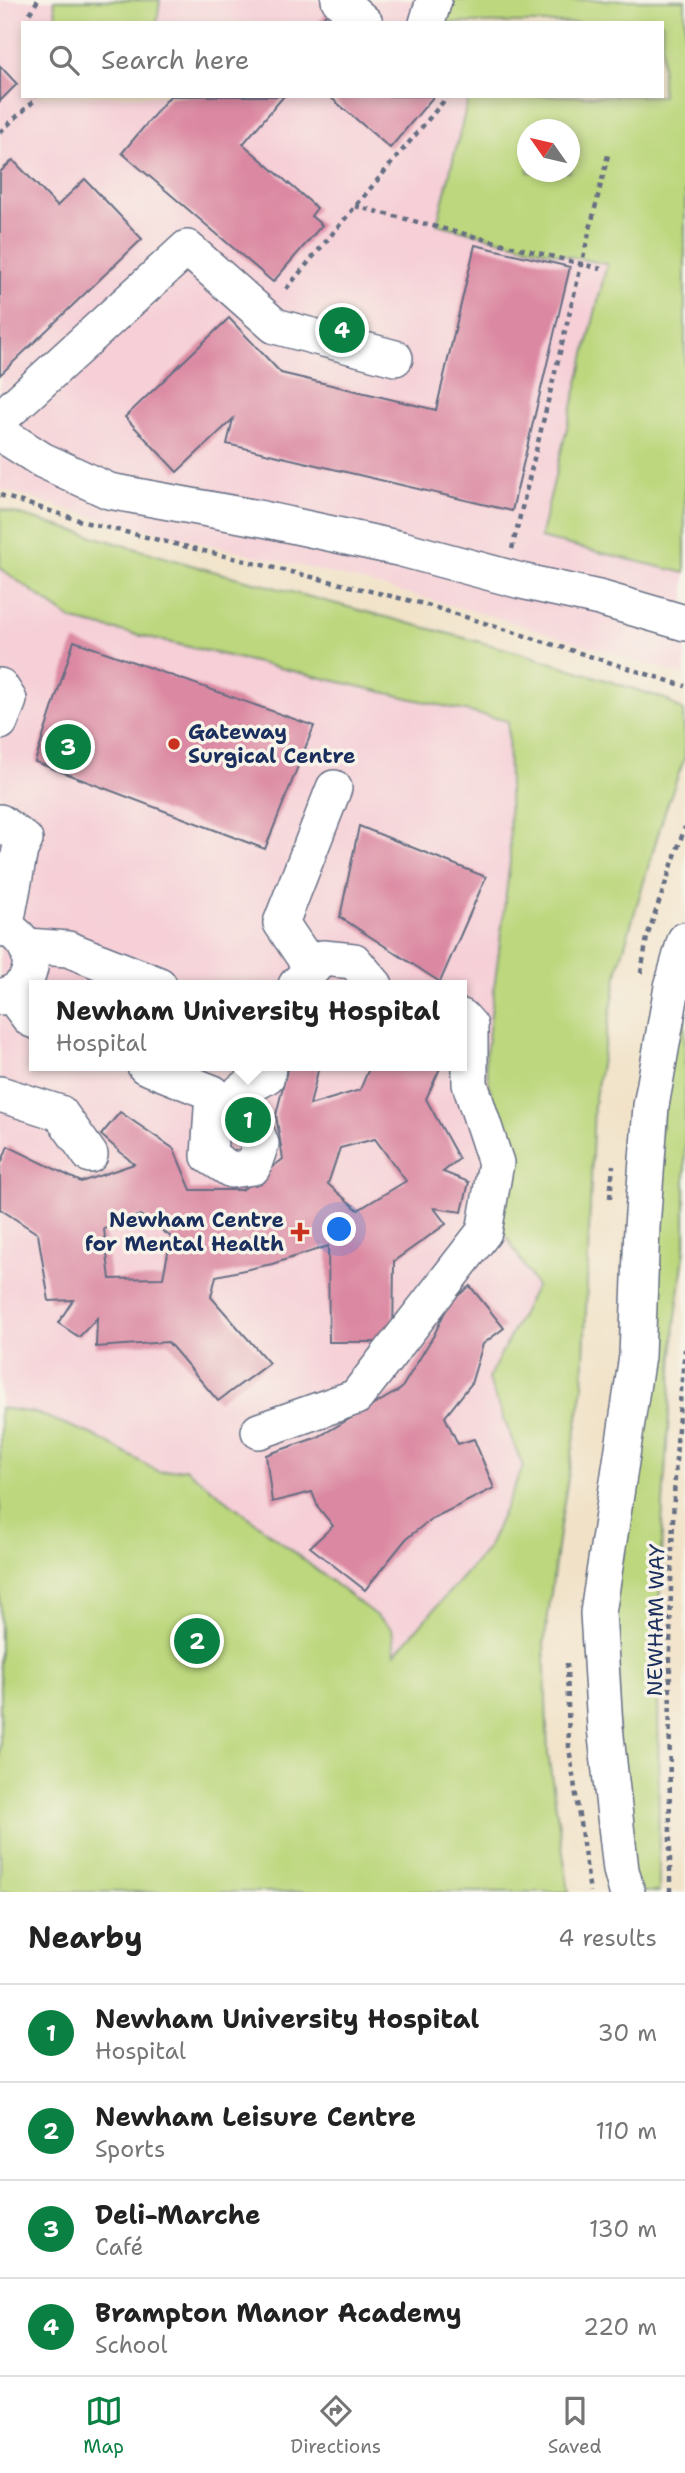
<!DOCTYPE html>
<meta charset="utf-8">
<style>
:root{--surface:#fff;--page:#f6f6f6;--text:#222;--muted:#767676;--line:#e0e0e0;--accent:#0b8043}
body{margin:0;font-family:"Shantell Sans",sans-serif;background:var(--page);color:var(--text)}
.compass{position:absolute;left:517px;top:119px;width:63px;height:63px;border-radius:50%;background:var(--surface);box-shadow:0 4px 10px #0003;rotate:304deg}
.you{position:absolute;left:340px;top:1230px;width:24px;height:24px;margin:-18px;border:5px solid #fff;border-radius:50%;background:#1a73e8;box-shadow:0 0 0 10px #1a73e833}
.badge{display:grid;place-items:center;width:46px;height:46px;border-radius:50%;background:var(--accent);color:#fff;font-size:23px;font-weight:700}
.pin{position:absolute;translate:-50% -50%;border:4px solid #fff;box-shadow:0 2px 7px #0006}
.popup{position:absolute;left:29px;top:980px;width:438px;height:91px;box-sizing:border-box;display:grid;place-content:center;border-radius:0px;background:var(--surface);filter:drop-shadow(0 2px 5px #0005);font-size:23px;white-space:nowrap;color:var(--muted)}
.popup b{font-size:26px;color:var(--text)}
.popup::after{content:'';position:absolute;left:50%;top:100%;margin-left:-14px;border:14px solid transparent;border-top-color:var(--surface)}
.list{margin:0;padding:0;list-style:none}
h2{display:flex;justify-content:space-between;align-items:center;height:91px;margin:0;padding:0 28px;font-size:30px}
h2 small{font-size:23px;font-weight:400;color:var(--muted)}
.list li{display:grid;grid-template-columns:46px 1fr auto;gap:21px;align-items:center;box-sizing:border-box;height:98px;padding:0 28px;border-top:2px solid var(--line)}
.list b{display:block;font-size:26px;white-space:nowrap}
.list p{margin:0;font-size:23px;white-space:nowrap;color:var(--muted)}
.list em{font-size:23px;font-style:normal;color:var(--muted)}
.icon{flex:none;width:38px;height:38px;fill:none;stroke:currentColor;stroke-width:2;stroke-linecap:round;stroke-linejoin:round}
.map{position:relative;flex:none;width:685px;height:1892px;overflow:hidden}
.search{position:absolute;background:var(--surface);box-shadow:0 4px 10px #0003;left:21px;right:21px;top:21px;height:77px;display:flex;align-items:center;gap:18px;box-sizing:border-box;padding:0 24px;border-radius:0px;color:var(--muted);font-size:26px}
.sheet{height:483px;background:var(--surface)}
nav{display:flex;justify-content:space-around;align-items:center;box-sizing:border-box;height:98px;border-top:2px solid var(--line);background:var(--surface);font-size:19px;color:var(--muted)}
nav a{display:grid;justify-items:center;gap:4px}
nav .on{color:var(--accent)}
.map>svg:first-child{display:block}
</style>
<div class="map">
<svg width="685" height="1892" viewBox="0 0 685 1892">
<rect width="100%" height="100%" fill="#f7f3e8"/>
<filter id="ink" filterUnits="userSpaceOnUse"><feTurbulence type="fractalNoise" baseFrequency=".0143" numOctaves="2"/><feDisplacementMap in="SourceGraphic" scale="14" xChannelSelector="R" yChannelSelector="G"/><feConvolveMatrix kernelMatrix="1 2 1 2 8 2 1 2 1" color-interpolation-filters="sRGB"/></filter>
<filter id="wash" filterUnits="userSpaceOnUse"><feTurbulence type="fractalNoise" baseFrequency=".00686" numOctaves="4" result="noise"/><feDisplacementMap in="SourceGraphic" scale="28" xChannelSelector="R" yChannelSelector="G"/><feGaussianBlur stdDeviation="1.57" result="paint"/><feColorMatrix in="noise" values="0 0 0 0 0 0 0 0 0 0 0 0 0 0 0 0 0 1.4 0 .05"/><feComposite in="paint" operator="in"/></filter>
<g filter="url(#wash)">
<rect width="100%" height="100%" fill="#f1e2c7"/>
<g fill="#f6cfd7" fill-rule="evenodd">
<path d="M0 0H685V676L495 617 338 575 98 518 0 489ZM23 23H662V96H23ZM528 130H570V172H528Z"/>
<path d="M0 568 73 620 508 720 510 861 507 1237 536 1286 489 1379 523 1467 487 1549 394 1655 159 1472 93 1435 36 1413 0 1408ZM35 985H462V1066H35Z"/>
</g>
<g fill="#bcd77d" stroke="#6c836e" stroke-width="2" fill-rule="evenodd">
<polygon points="160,0 157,23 57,23 54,0"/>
<path d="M444 0H685V573L540 538 607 264 575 258 437 224 469 96H662V23H437ZM528 130H570V172H528Z"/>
<polygon points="0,509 205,569 521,653 665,699 683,711 685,757 665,811 619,965 594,1103 583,1387 560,1526 544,1645 548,1754 569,1892 0,1892 0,1408 36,1413 93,1435 159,1472 185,1468 392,1628 395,1654 487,1549 523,1467 488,1379 536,1286 507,1237 498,1231 508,1179 485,1062 510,861 508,721 73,620 0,568"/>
<polygon points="685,959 685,1247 675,1325 663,1504 658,1637 659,1892 634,1892 618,1779 618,1659 607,1587 650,1201"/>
</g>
<g id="blocks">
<g fill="#db88a2" fill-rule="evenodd">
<polygon points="332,7 351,23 318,23"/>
<polygon points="0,66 17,84 0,101"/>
<polygon points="170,96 284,96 243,144 317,208 311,216 322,225 273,282 122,153"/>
<polygon points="329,96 434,96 390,148"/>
<polygon points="13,160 57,206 85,179 142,239 0,375 0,172"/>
<polygon points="475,245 570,267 512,511 227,444 233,419 177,472 125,417 229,318 281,373 436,410"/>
<polygon points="74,641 314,726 265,849 35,762"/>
<polygon points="359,826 486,877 440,982 340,917"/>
<path d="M288 1066H319L310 1105 360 1090 370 1066H441L426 1099 459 1159 443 1172 469 1182 462 1212 434 1208 446 1224 394 1261 393 1342H329L328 1246 272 1264 216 1276 211 1297 269 1363 218 1401 168 1342 96 1347 97 1318 79 1337 58 1323 73 1300 49 1301 38 1234 0 1209V1166L8 1146 81 1182 134 1164 101 1135 120 1112 174 1149 191 1190H242L283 1159 276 1115ZM375 1139 406 1181 358 1210 328 1184 340 1148ZM140 1215 171 1237 163 1278 110 1279 104 1229Z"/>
<polygon points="470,1286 504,1328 483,1344 471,1384 445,1417 458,1444 474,1439 494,1488 431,1519 406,1539 365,1590 310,1547 333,1526 318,1507 312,1492 272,1502 266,1455 318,1437 401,1389 434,1335 449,1303"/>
</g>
</g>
</g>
<g filter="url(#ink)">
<use href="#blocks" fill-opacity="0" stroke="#666e83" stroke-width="2"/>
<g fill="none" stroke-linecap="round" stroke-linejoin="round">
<g stroke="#666e83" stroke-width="38">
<g id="minor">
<polyline points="339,0 365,23"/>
<polyline points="427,23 434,0"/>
<polyline points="0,419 187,248 275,326 395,358"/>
<polyline points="0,433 42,460 109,491 263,519 402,549 521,581 599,598 685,623"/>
<polyline points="0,686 9,700 0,722"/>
<polyline points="0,822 25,840 20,850 5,929"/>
<polyline points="27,946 68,949 159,985"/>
<polyline points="312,969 281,923 334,788"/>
<polyline points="296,985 323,958 354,961 375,985"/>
<polyline points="11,994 30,1019 35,1021"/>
<path d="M0 997C35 988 40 953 13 932"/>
<polyline points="145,1066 213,1093 209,1156 231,1170 253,1167 261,1144 241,1091 267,1076 268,1066"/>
<polyline points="0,1094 60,1113 90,1155"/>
<polyline points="259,1431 356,1397 484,1232 496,1163 470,1084 470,1026 462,1017"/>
<polyline points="627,1892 621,1870 605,1727 598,1613 637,1356 642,1227 651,1106 672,987 685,940"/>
</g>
</g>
<g stroke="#666e83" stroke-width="4.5" stroke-dasharray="5 5" stroke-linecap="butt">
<polyline points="30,23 29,14 38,0"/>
<polyline points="0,132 36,99 36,96"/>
<polyline points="355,206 601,269"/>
<polyline points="286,289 448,96"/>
<polyline points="0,495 88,523 424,604 685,686"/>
<polyline points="512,549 608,155"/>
<polyline points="641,973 647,937 685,827"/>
<polyline points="610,1198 613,1165"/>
<polyline points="567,1663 569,1747 590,1892"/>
<path d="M670 1892C670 1711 666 1529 685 1349"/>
</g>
<use href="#minor" stroke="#fff" stroke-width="35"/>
</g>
</g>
<g fill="#c8321e" stroke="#f7f3e8" stroke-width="2.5">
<circle cx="174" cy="744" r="7"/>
<path d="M296.5 1221.5h7v7h7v7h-7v7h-7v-7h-7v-7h7z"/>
</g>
<g text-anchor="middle" stroke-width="7" stroke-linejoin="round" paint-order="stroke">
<g font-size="21" font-weight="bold" fill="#1b2f5e" stroke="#f7f3e8" text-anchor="start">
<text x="188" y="739">Gateway<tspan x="188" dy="24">Surgical Centre</tspan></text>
<text x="284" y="1227" text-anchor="end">Newham Centre<tspan x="284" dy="24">for Mental Health</tspan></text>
</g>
<g font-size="21" fill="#1b2f5e" stroke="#f7f3e8">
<text transform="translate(656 1620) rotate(-89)" y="7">NEWHAM WAY</text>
</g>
</g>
</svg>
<svg class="compass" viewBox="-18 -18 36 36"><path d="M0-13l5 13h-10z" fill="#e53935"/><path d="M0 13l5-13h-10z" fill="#767676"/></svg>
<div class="you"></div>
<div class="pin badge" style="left:248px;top:1120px">1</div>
<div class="popup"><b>Newham University Hospital</b>Hospital</div>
<div class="pin badge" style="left:197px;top:1641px">2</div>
<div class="pin badge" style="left:68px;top:747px">3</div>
<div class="pin badge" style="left:342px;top:330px">4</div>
<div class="search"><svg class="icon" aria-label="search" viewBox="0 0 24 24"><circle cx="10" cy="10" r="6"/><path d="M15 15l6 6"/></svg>Search here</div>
</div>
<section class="sheet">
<h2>Nearby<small>4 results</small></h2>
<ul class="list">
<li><span class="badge">1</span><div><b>Newham University Hospital</b><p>Hospital</p></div><em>30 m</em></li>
<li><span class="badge">2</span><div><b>Newham Leisure Centre</b><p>Sports</p></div><em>110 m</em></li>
<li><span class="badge">3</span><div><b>Deli-Marche</b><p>Café</p></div><em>130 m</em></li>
<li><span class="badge">4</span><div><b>Brampton Manor Academy</b><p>School</p></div><em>220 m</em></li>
</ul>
</section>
<nav>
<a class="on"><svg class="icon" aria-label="map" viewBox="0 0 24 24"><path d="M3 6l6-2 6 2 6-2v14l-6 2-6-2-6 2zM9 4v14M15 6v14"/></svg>Map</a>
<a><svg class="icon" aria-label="directions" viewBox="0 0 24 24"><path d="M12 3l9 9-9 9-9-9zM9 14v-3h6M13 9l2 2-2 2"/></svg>Directions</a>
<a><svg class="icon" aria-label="saved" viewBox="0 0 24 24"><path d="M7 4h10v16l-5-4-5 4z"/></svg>Saved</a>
</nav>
